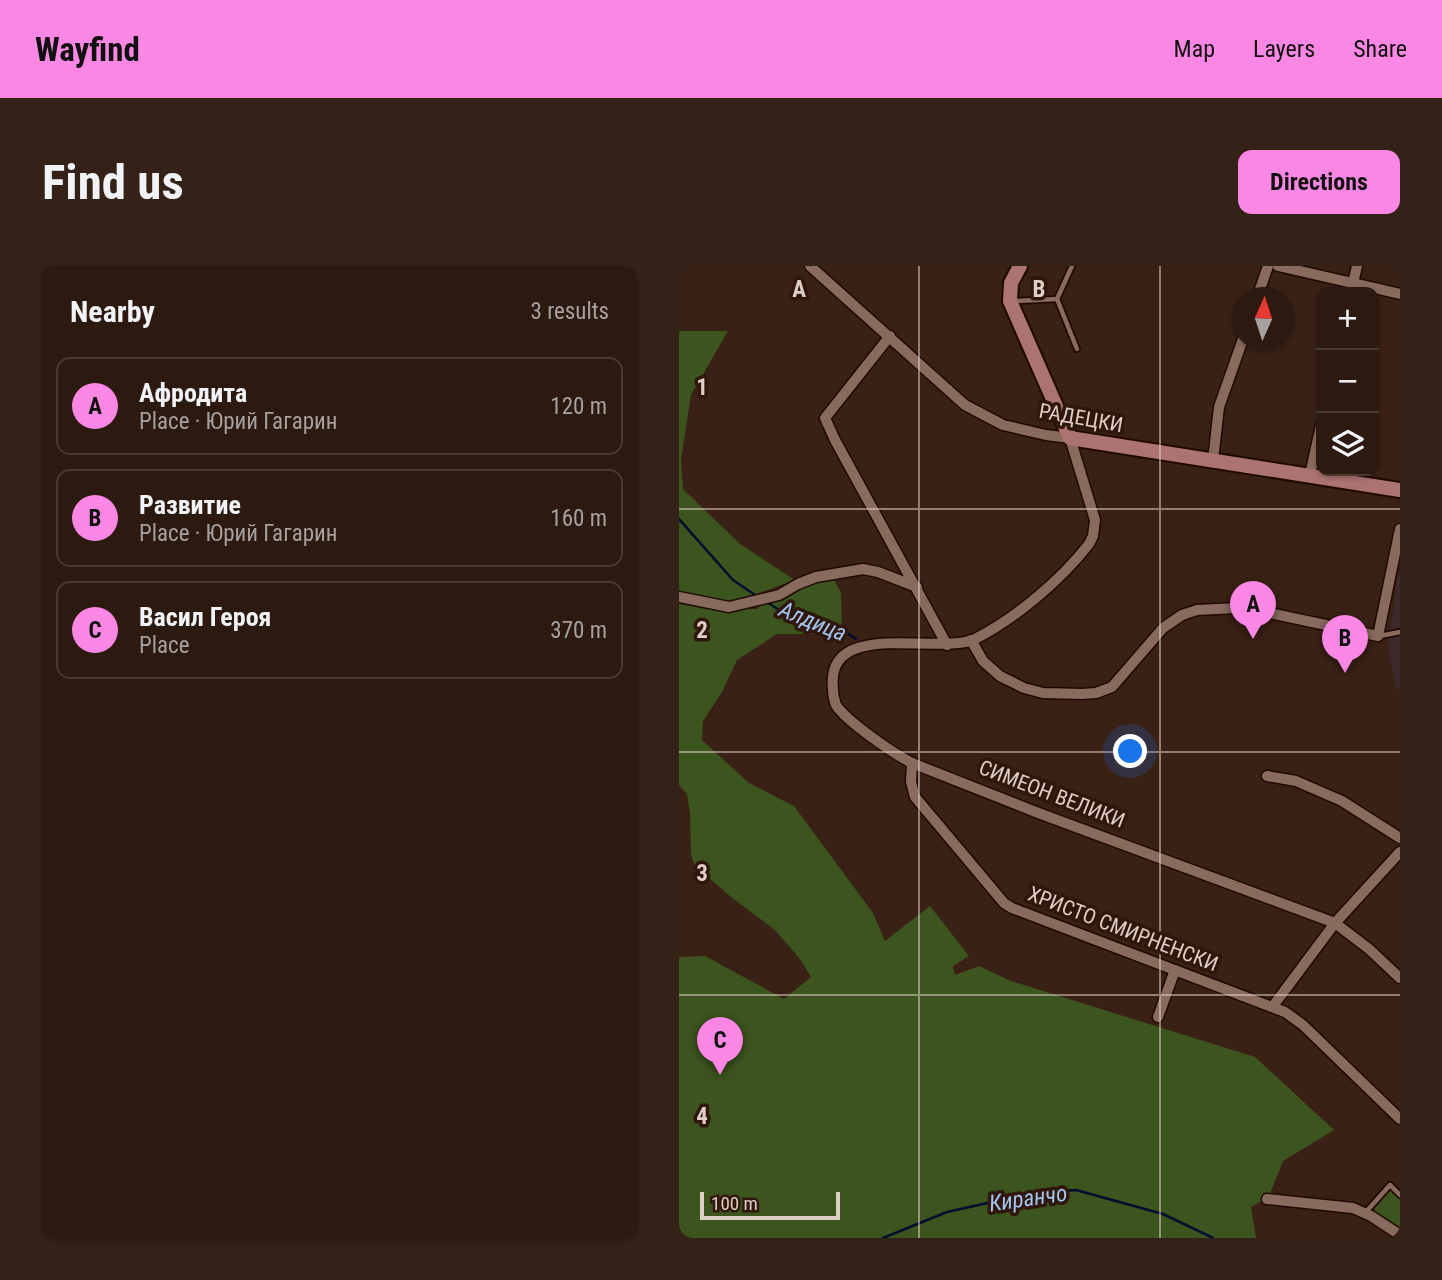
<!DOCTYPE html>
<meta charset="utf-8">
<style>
:root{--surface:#2c1910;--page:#342219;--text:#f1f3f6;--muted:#a6a09f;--line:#483830;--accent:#fb87e5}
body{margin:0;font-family:"Roboto Condensed",sans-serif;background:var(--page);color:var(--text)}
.controls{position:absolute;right:21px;top:21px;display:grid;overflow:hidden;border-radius:14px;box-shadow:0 2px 5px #0004}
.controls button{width:63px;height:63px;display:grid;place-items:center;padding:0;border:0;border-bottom:2px solid var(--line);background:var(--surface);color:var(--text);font:35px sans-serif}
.compass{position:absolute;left:553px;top:21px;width:63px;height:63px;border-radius:50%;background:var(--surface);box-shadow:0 2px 5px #0004;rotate:3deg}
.scale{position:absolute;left:21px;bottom:18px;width:140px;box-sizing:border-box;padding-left:7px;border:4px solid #dfcec6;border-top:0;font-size:19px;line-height:24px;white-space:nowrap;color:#dfcec6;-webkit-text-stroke:5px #2f170c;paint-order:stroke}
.you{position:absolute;left:452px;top:486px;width:24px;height:24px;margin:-18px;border:5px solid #fff;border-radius:50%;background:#1a73e8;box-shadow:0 0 0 10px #1a73e833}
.badge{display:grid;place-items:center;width:46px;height:46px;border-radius:50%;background:var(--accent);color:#111;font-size:23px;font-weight:700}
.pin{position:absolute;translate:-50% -58px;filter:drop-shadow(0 2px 4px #0008)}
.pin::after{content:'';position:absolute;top:37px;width:24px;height:21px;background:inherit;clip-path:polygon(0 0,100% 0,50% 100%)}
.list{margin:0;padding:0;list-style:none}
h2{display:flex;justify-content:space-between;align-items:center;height:91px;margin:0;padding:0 28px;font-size:30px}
h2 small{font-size:23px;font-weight:400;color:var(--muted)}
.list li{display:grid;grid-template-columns:46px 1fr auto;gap:21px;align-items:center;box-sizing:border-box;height:98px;margin:0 14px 14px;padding:0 14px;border:2px solid var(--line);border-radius:14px}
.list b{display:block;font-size:26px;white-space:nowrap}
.list p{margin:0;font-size:23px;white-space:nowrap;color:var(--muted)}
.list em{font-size:23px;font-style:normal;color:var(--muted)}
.icon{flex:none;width:38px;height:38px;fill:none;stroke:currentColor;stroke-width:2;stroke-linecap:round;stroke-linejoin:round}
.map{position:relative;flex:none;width:721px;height:972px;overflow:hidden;border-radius:14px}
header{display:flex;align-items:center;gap:42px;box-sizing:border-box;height:98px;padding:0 35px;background:var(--accent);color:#111}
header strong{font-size:33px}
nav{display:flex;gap:38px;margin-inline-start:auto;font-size:24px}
.intro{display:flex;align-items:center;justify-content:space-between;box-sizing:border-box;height:168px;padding:0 42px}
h1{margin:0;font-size:49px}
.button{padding:18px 32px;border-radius:14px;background:var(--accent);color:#111;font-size:24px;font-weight:700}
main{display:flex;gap:42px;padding:0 42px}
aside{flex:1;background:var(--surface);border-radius:14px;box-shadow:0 2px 5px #0004}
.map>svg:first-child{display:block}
</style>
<header>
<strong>Wayfind</strong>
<nav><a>Map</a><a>Layers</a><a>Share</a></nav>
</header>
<div class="intro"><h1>Find us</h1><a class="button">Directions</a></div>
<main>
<aside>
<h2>Nearby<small>3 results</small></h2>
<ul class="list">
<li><span class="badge">A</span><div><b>Афродита</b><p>Place · Юрий Гагарин</p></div><em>120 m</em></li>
<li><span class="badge">B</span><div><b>Развитие</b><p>Place · Юрий Гагарин</p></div><em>160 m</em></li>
<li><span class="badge">C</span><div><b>Васил Героя</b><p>Place</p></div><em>370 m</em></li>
</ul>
</aside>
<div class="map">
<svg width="721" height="972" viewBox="0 0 721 972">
<rect width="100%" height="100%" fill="#3a2116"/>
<polygon fill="#3d292c" points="719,309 721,309 721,422 717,423 709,379"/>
<g fill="#3c541d">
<polygon points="0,65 49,65 12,129 2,194 4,223 61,278 116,314 58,335 38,336 0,326"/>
<polygon points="151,306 162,327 163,368 98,368 58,394 43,426 24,455 23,474 70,517 115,540 194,647 206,675 251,640 290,690 274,700 276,709 300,700 332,715 576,791 655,864 604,895 590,930 572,941 577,972 0,972 0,691 26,690 105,733 132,711 121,693 96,664 52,631 15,599 12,588 11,547 8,528 0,519 0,336 36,343 78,343 83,338"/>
<path d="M710 923 721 933V964L696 948C693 938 703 931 710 923Z"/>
</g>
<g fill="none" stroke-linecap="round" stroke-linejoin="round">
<g stroke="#000e2f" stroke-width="2.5">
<polyline points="0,253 54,314 79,331"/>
<polyline points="88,336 100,344 156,359 177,373"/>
<polyline points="204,972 268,946 353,927 397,924 484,948 534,972"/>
</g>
<g stroke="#200902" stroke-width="8">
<g id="lane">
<polyline points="378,33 398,83"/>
<polyline points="336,35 378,33 393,0"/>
<polyline points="701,370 721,366"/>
<polyline points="686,947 711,919 721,929"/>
</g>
</g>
<g stroke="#200902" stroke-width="13">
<g id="street">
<path d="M131 0 286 139 324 159 367 169 391 172 416 254 414 270 410 278C382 314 337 352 296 373 260 390 146 351 154 423 154 428 155 434 157 439 167 455 215 488 233 497L362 548 656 657 690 683 721 712"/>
<polyline points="599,0 721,28"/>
<polyline points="672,26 678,0"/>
<polyline points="578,32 589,0"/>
<polyline points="211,70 146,152 156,174 268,379"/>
<polyline points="534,194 540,141 564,73"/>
<polyline points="631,209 642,159"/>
<polyline points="0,331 50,341 100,329 119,318 137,311 184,303 199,306 238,321"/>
<polyline points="292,374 304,395 321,410 345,422 364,427 403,428 417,427 433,421 484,362 503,349 518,344 558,342 581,345 699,370 721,263"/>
<polyline points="233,497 232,516 236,531 325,637 333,642 606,746 624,759 721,853"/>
<polyline points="588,510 617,515 663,535 721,572"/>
<polyline points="594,740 656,657 721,586"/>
<polyline points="479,751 496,704"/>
<polyline points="588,933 674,942 692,950 721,969"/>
</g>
</g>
<g stroke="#200902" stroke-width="18">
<polyline id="secondary" points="341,0 332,17 331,35 391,172 721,224"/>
</g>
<use href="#lane" stroke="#896b5e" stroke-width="4.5"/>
<use href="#street" stroke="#896b5e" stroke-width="10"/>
<use href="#secondary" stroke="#ac7470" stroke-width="14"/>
</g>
<path fill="none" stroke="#dfcec6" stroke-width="2" stroke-opacity="0.55" d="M240 0V972M481 0V972M0 243H721M0 486H721M0 729H721"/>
<g text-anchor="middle" stroke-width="7" stroke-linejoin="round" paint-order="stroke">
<g font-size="21" fill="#dfcec6" stroke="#2f170c">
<text transform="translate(402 152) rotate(10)" y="7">РАДЕЦКИ</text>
<text transform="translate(373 528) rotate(21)" y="7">СИМЕОН ВЕЛИКИ</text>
<text transform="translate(444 663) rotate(21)" y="7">ХРИСТО СМИРНЕНСКИ</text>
</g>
<g font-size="23" font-style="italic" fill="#a2c4f1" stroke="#2f170c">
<text transform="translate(134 355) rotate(22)" y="8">Алдица</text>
<text transform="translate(349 932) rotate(-8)" y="8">Киранчо</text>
</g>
</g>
<g font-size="23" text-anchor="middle" font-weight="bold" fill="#dfcec6" stroke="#2f170c" stroke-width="7" stroke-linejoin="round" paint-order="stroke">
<text x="120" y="31">A</text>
<text x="360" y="31">B</text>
<text x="23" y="129">1</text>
<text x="23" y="372">2</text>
<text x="23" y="615">3</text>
<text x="23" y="858">4</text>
</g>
</svg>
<div class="controls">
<button>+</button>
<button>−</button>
<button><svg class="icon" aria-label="layers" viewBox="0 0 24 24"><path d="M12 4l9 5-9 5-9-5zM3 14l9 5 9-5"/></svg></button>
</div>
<svg class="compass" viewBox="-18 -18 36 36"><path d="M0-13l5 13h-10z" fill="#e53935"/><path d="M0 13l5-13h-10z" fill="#a6a09f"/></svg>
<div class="scale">100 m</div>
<div class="you"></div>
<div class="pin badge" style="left:574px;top:373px">A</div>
<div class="pin badge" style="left:666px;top:407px">B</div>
<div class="pin badge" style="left:41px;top:809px">C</div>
</div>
</main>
